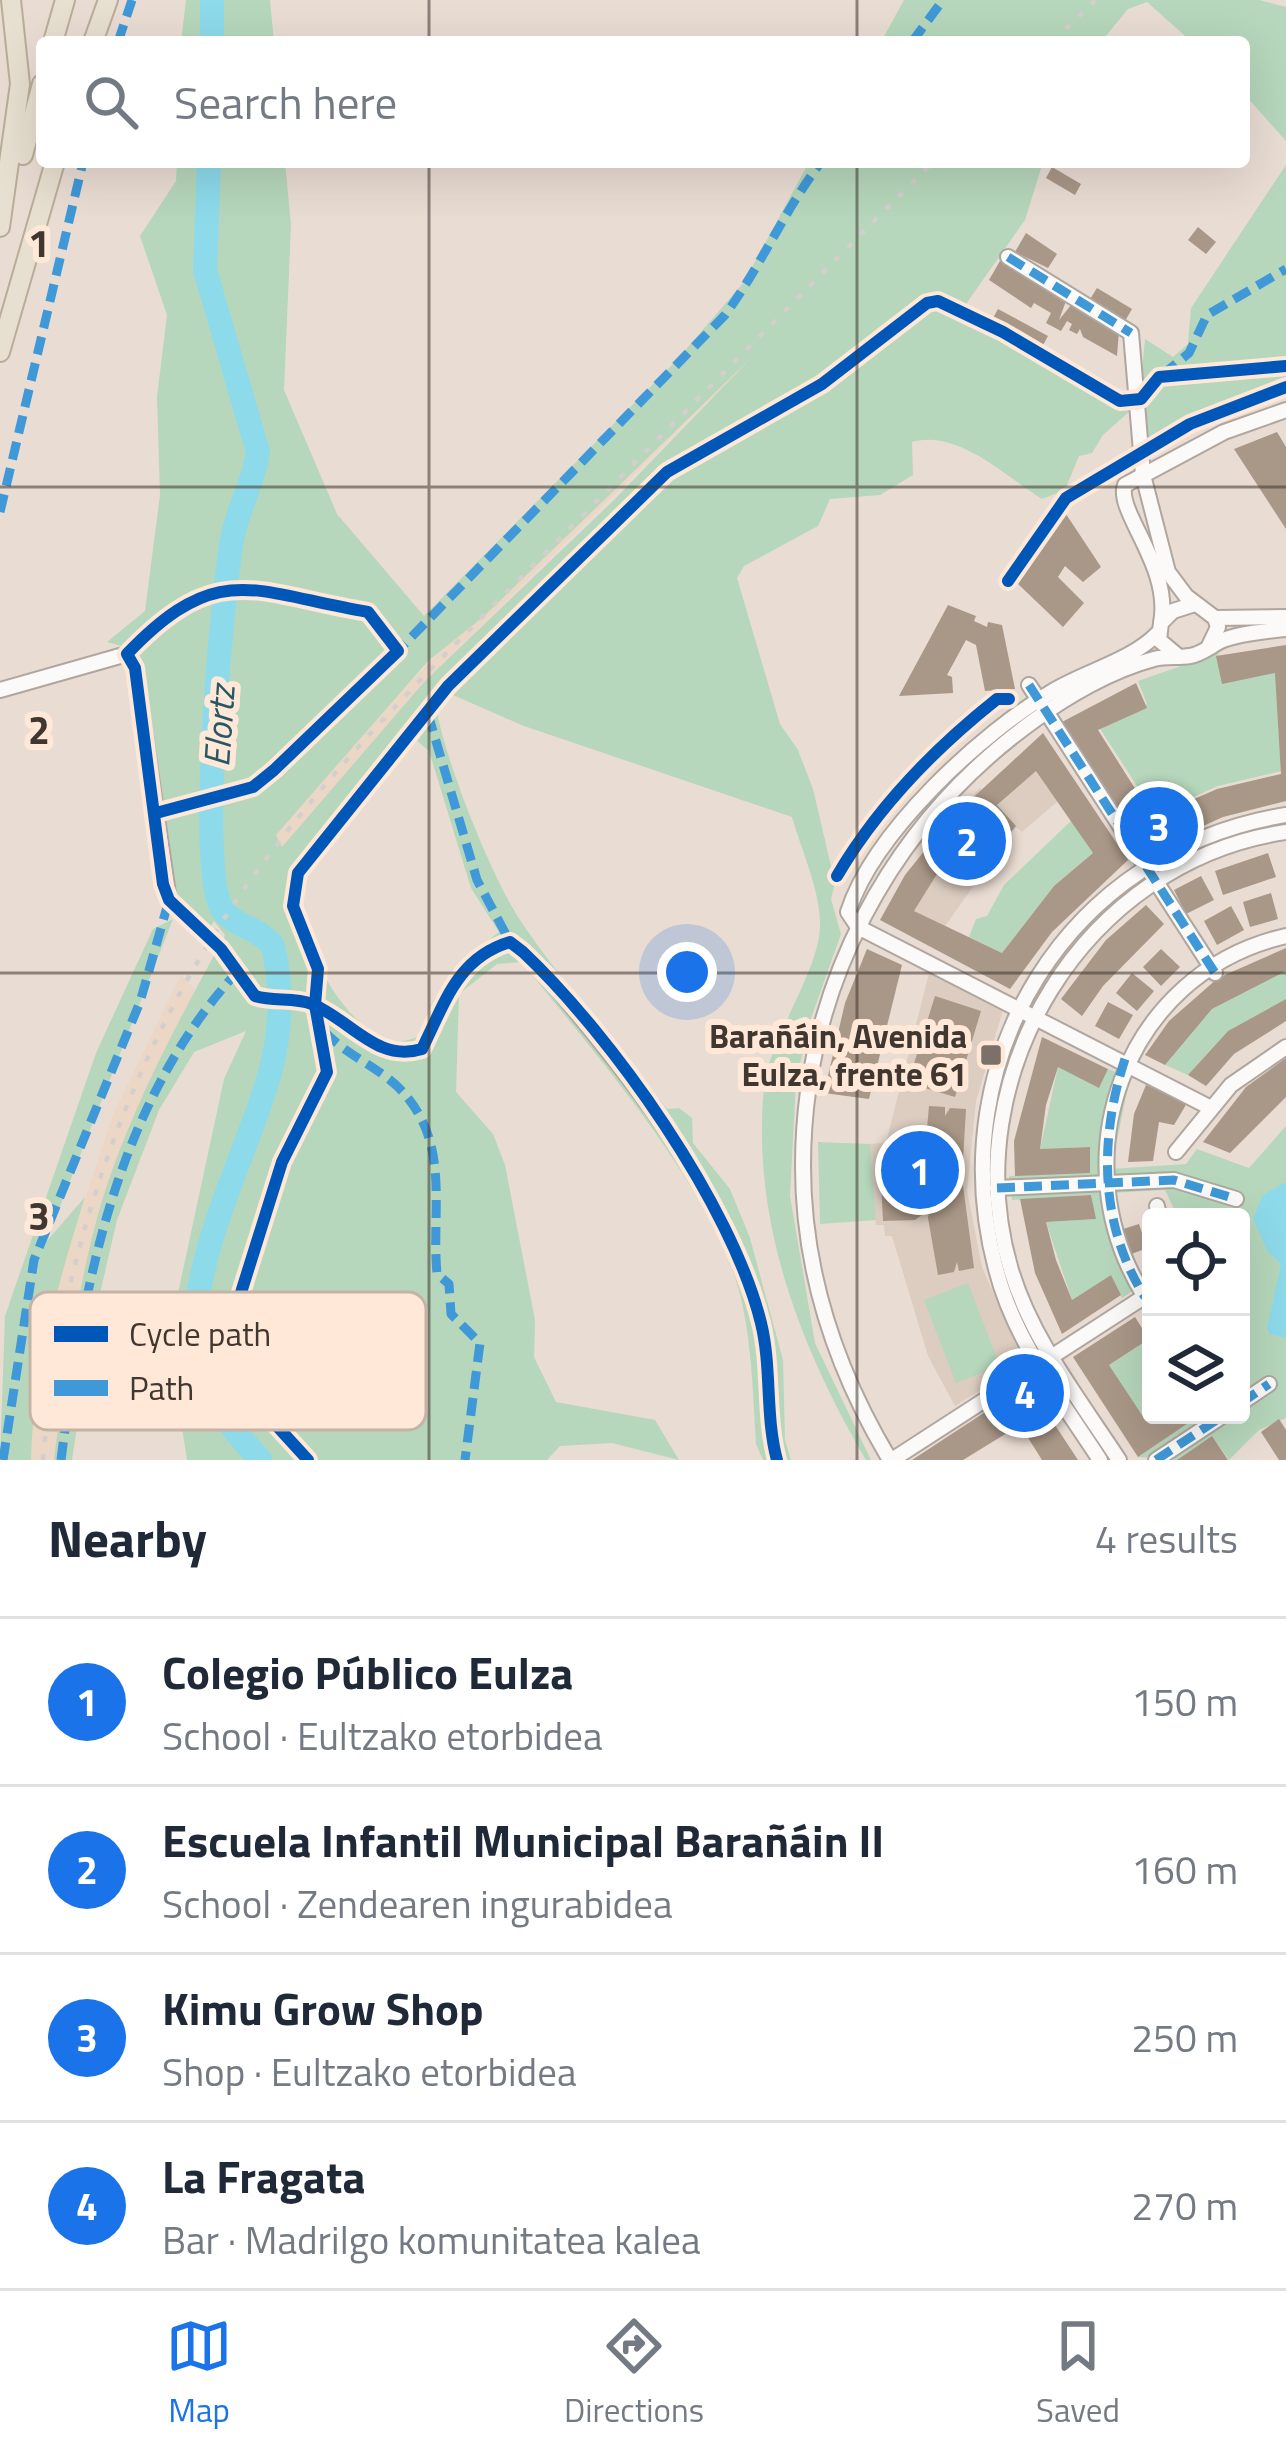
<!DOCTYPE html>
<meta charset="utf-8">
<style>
:root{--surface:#fff;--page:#f6f6f7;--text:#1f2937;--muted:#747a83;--line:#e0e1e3;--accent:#1a73e8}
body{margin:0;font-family:"Titillium Web",sans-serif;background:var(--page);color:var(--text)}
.controls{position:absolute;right:36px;bottom:36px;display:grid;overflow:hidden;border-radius:12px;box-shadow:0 12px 48px #0002}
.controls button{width:108px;height:108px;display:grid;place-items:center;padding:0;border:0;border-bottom:3px solid var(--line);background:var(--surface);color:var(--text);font:60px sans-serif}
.you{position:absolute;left:687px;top:972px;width:42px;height:42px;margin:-30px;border:9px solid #fff;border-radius:50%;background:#1a73e8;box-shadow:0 0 0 18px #1a73e833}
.badge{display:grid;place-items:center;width:78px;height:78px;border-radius:50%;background:var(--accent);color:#fff;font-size:39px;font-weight:700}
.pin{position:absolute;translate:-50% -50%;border:6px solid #fff;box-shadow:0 3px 12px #0006}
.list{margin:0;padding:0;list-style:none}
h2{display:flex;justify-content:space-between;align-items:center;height:156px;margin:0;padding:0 48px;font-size:51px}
h2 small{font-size:39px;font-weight:400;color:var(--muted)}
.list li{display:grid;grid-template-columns:78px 1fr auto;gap:36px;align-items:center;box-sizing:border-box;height:168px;padding:0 48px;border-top:3px solid var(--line)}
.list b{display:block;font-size:45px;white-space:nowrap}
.list p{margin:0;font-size:39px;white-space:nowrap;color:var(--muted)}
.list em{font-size:39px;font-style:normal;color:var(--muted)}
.icon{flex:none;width:66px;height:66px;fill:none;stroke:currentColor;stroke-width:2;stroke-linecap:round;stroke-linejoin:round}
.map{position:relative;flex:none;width:1286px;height:1460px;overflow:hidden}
.search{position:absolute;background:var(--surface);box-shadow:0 12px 48px #0002;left:36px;right:36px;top:36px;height:132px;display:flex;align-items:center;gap:30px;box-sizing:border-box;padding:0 42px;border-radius:12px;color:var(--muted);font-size:45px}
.sheet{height:828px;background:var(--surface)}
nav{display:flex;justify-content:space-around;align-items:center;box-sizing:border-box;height:168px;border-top:3px solid var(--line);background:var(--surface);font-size:33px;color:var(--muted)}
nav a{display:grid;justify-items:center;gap:6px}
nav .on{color:var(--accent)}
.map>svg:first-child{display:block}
</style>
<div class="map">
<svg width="1286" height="1460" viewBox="0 0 1286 1460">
<rect width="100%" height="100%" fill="#e9dcd3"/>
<g fill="#ecd6c6">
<polygon points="951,162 425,681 283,848 242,874 366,727 624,464"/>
<polygon points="181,975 195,989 100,1207 54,1460 31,1460 32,1423 55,1290 113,1115"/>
</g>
<g fill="#dccdc0">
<polygon points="1036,771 1058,801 1022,832 1016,827 945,926 914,911 942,866 923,851 950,819 980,788 997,805"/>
<polygon points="929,973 1003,1010 976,1101 967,1190 982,1267 1024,1363 955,1406 928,1356 892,1236 885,1236 884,1225 876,1225 870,1144 886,1143"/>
</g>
<g fill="#b6d7bb" fill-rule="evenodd">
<polygon points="186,0 270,0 274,42 181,42"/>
<polygon points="904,0 1259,0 1286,7 1286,141 1244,94 1244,42 1192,42 1147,2 1128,9 1101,42 881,42"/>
<path d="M177 162H285L291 225 284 390 337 514 424 616 675 362 744 282 809 162H1043L1025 220 959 314 1131 410 1103 435 1092 453 1079 456 1065 490 1042 499C1005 476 958 429 912 442L913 475 880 495 830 499 818 526 744 566 737 578 780 724 798 750 813 789 835 883 831 899 841 934 809 1024 796 1082 790 1196 815 1343 871 1460H866C800 1347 751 1221 764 1087 769 1038 821 970 820 923 820 890 801 849 792 817L524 726 453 695 437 712C447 765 493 882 524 926 568 990 622 1048 667 1109L679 1108 692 1118 693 1143 730 1189 750 1238 783 1360 785 1440 791 1460H763L756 1444C753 1396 752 1346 741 1298 714 1188 593 1052 522 962L497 964 459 994 456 1092 493 1134 505 1165 535 1320 534 1357 556 1402 655 1420 679 1460 612 1443 560 1446 547 1460H187L179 1408 160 1377 224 1079 246 1031 194 1052 159 1110 117 1220 92 1328 72 1460H54C64 1382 79 1279 101 1204 130 1109 178 1022 225 935L214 921 207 933 176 897 146 678 132 649 107 642 145 611 160 495 157 397 167 315 140 236 176 181ZM751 358 614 500 425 681 282 847 276 835 428 661 483 617ZM415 739 429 751 471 888 499 932C458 963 435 986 419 1036 360 1068 296 939 297 891 297 882 304 873 308 865Z"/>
<polygon points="1286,165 1286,385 1247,396 1149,444 1142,371 1145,339 1173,357 1188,344 1191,308"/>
<polygon points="1218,653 1224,680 1276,670 1282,771 1218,786 1155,814 1099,727 1147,704 1138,681"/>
<polygon points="1072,820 1093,853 1054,886 1002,953 969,937 976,919 987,916 1004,885"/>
<path d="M173 919 46 1242 85 1197C58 1283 33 1370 31 1460H0L5 1316 96 1053 153 929Z"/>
<polygon points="1286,971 1286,999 1228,1031 1188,1075 1165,1065 1212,1009"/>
<polygon points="1058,1067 1099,1087 1108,1069 1130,1077 1111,1169 1186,1164 1197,1149 1249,1168 1286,1126 1286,1418 1259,1430 1229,1460 1212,1436 1177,1460 1138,1457 1198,1415 1241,1415 1241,1368 1249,1362 1241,1342 1241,1217 1191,1217 1175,1211 1165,1190 1110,1193 1140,1286 1122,1298 1111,1275 1072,1300 1046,1222 1095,1219 1091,1195 1012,1200 1009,1176 1090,1172 1090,1147 1040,1149"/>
<polygon points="818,1142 870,1144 876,1220 820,1224"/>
<polygon points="968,1283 1000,1366 956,1383 924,1300"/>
<polygon points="1151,1338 1151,1415 1156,1415 1146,1421 1109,1365"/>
</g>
<polygon fill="#8ddaeb" points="1286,1182 1286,1338 1270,1334 1267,1328 1281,1264 1268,1252 1253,1219 1263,1195"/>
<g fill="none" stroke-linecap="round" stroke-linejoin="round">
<g stroke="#8ddaeb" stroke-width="24">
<polyline points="212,0 212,42"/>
<path d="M209 162 205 270 258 452C254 483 237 509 232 540 222 599 197 867 222 909 233 926 260 928 273 946 282 985 281 1027 272 1065 250 1155 167 1293 206 1385 219 1414 240 1437 260 1460"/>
</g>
</g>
<g fill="#a99787" fill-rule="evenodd">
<polygon points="1052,167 1081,184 1075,195 1046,178"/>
<polygon points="1198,227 1216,242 1206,254 1188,240"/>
<polygon points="1026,233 1057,254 1048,268 1015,252"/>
<polygon points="1000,261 1066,301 1059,320 1071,305 1119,331 1117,356 1083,337 1080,329 1077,334 1069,330 1072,324 1067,321 1061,331 1046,323 1051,313 1034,303 1031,308 989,280"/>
<polygon points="1097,288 1132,309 1125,321 1089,301"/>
<polygon points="998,309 1048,336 1042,347 993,318"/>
<polygon points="1277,432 1286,447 1286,529 1234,449"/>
<polygon points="1064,511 1101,567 1083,582 1065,566 1058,577 1084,603 1063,627 1014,580"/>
<polygon points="948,605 976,616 974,621 987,627 988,622 1002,625 1015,689 985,691 976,645 966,640 947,675 952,677 953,693 899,696"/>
<polygon points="1286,645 1286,801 1223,817 1146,852 1062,722 1136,683 1147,708 1098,730 1153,817 1217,789 1281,774 1275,673 1222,684 1216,656"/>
<path d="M1043 733 1128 860 1052 932 1010 989 880 920 905 875 950 819ZM1036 771 1093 853 1054 886 1002 953 914 911 942 866 965 884 1016 826 997 805Z"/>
<polygon points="1268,853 1276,877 1223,895 1215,871"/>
<polygon points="1201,876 1214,900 1186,914 1174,890"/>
<polygon points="1271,893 1278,919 1250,927 1243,902"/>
<polygon points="1146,905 1164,924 1103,986 1082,1016 1061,999 1106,940"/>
<polygon points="1231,906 1244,930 1217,945 1204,921"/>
<polygon points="1286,948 1286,971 1212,1009 1165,1065 1145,1055 1169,1021 1218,978"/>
<polygon points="867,949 902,965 869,1099 824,1093 845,1003"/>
<polygon points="1161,949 1180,967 1161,986 1143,967"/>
<polygon points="1132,973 1154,991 1137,1011 1116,993"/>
<polygon points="935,996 981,1011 955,1097 908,1083"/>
<polygon points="1286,999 1286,1021 1234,1054 1206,1086 1188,1075 1228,1031"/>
<polygon points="1108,1002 1133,1015 1119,1039 1095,1026"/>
<polygon points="1042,1037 1108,1069 1099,1088 1058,1067 1046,1105 1040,1149 1090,1147 1090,1173 1015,1176 1014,1141"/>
<polygon points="1286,1058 1286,1097 1230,1153 1203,1142 1246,1087"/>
<polygon points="1146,1085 1187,1103 1174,1125 1159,1122 1153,1161 1128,1162 1134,1114"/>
<polygon points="929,1106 945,1107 945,1116 950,1108 966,1109 962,1178 974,1268 959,1271 957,1262 954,1272 938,1275 928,1218 931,1200 922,1200 923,1214 915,1220 883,1221 880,1164 913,1163 914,1169 921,1169 921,1181 930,1181 924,1162"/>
<polygon points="1091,1195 1096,1219 1046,1222 1056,1260 1072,1300 1111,1275 1121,1295 1062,1334 1035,1273 1020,1199"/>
<polygon points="1139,1224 1147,1248 1129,1255 1120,1230"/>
<polygon points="1135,1317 1149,1339 1109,1365 1146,1421 1156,1415 1200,1415 1138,1457 1073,1357"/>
<polygon points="1028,1384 1078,1460 1042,1460 1020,1425 963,1460 912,1460"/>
<polygon points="1279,1419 1286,1430 1286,1460 1279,1460 1261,1432"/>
<polygon points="1212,1436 1228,1460 1177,1460"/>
</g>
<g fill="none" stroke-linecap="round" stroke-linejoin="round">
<g stroke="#afa69f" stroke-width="18">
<g id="minor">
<polyline points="1008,257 1131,333 1143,475 1168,572 1186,596 1215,618 1218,627 1209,646"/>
<polyline points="1215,618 1286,617"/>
<path d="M1161 623C1172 566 1115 511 1125 485L1224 432 1286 410"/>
<path d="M1158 633C1131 661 1086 671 1053 691 981 733 874 832 848 912L858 927 1209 1107"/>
<polyline points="1178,656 1159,640 1161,623 1173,611 1195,604"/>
<polyline points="1029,685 1215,973"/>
<path d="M0 690 127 654 135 668 169 900 221 949 255 996C273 1002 293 997 312 1004 351 1020 377 1063 422 1049 445 1003 457 958 510 942L540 967C626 1074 720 1180 758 1315 772 1362 764 1412 777 1460"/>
<polyline points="156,813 253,787"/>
<polyline points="1176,1152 1231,1085 1286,1047"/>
<polyline points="997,1188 1174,1180 1236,1199"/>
<polyline points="1157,1206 1159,1217"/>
<path d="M1145 1297C1058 1159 1124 973 1286 936"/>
<polyline points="1241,1403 1269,1384"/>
<path d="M890 1460C836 1370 803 1272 803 1166 803 988 890 825 1032 722 1067 696 1112 670 1154 659 1166 656 1178 658 1190 656 1202 654 1212 645 1223 640 1242 633 1266 631 1286 629"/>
<polyline points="892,1460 1150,1293"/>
<path d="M1100 1460C1061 1400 1014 1340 996 1269 940 1059 1068 850 1286 815"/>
<path d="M1119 1460C1080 1400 1032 1340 1011 1270 953 1076 1085 861 1286 832"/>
<polyline points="1156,1460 1224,1415"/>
</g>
</g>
<g stroke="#baad98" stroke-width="22">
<g id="highway">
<polyline points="53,42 65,0"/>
<polyline points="93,42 108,0"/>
<polyline points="23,155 42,84"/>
<polyline points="0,227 20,84 11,0"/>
<polyline points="0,352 55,162"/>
</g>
</g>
<use href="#minor" stroke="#fcfaf8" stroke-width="14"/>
<use href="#highway" stroke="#e7dfcf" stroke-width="18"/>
<g stroke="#d3cfcd" stroke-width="4.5" stroke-dasharray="6 12" stroke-linecap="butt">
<polyline points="1053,42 1095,0"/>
<path d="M43 1460C59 1255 131 1046 252 878 344 750 459 641 569 529 690 407 811 284 933 162"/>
</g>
<g stroke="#3f98d7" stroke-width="9" stroke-dasharray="18 9" stroke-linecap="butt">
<polyline points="118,42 132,0"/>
<polyline points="912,42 943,0"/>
<polyline points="1008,257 1131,333"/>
<polyline points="1162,375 1189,353 1207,315 1286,269"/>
<polyline points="0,512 83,162"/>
<path d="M393 656 725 315C761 266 784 211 821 162"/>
<polyline points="1029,685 1215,973"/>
<polyline points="428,714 477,880 510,942"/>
<path d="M324 1031C346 1055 375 1065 398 1087 452 1141 431 1206 437 1274L449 1284 451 1314 480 1343 465 1460"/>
<path d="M1125 1059C1099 1138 1099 1225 1145 1297"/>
<polyline points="997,1188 1174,1180 1236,1199"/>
<polyline points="1241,1403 1269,1384"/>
<polyline points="3,1460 34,1260 140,1002 169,900"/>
<path d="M61 1460C83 1286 115 1106 237 972"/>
<polyline points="1156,1460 1224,1415"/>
</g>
<g stroke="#ffe8d7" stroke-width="20">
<g id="cycleway">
<polyline points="1008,581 1066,498 1190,424 1286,387"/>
<path d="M156 813 253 787 274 770 398 651 368 612C254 593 219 558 127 654L135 668 163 884 169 900 221 949 255 996C273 1002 293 997 312 1004 351 1020 377 1063 422 1049 445 1003 457 958 510 942L523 952C612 1036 732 1205 761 1323 772 1368 765 1415 777 1460"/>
<path d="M837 876C878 806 934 749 997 699H1009"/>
<polyline points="308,1460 245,1391 228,1334 282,1162 327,1072 315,1005 318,969 293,906 298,873 448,686 667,472 822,384 927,303 938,301 1003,332 1120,401 1141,399 1159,377 1286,366"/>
</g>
</g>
<use href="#cycleway" stroke="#0057b8" stroke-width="12"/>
</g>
<path fill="none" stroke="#403730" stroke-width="3" stroke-opacity="0.55" d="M429 0V42M857 0V42M429 162V1460M857 162V1460M0 487H1286M0 973H1286"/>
<rect fill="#7b7169" stroke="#ffe8d7" stroke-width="4.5" x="979" y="1043" width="24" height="24" rx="6"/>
<g text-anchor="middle" stroke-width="12" stroke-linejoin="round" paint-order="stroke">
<g font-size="33" font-weight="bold" fill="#403730" stroke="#ffe8d7" text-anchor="end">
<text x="967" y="1048">Barañáin, Avenida<tspan x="967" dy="38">Eulza, frente 61</tspan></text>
</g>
<g font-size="36" font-style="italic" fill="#275864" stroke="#ffe8d7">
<text transform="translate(219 726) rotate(-86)" y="13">Elortz</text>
</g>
</g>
<rect x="30" y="1292" width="396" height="138" rx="18" fill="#ffe8d7" stroke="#c6b3a5" stroke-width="3"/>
<rect x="54" y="1326" width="54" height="16" fill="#0057b8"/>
<rect x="54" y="1380" width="54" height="16" fill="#3f98d7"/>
<g font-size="33" fill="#403730">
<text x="129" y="1346">Cycle path</text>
<text x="129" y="1400">Path</text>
</g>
<g font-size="39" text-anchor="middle" font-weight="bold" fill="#403730" stroke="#ffe8d7" stroke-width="12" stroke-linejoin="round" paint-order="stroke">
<text x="39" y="257">1</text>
<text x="39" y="744">2</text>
<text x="39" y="1230">3</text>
</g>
</svg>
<div class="controls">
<button><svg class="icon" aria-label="locate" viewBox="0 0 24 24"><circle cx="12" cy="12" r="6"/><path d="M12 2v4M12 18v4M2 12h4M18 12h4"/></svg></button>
<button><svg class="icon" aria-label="layers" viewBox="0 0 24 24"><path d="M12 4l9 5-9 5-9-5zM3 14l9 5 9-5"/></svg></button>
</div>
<div class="you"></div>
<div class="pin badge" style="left:920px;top:1170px">1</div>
<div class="pin badge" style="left:967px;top:841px">2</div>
<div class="pin badge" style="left:1159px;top:826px">3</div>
<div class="pin badge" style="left:1025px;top:1393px">4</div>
<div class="search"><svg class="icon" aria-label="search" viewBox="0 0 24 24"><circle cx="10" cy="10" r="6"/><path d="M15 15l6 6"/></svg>Search here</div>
</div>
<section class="sheet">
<h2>Nearby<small>4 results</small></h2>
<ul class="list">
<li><span class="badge">1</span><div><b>Colegio Público Eulza</b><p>School · Eultzako etorbidea</p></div><em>150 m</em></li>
<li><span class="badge">2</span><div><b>Escuela Infantil Municipal Barañáin II</b><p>School · Zendearen ingurabidea</p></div><em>160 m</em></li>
<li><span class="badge">3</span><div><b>Kimu Grow Shop</b><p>Shop · Eultzako etorbidea</p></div><em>250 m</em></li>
<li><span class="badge">4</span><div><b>La Fragata</b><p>Bar · Madrilgo komunitatea kalea</p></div><em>270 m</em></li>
</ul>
</section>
<nav>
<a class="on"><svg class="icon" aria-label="map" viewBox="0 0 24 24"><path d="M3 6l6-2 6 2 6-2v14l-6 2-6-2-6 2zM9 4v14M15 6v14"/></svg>Map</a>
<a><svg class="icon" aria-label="directions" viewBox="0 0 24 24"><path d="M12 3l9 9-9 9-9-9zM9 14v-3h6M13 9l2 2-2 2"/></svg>Directions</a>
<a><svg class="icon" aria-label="saved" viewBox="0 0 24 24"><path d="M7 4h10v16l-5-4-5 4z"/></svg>Saved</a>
</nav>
